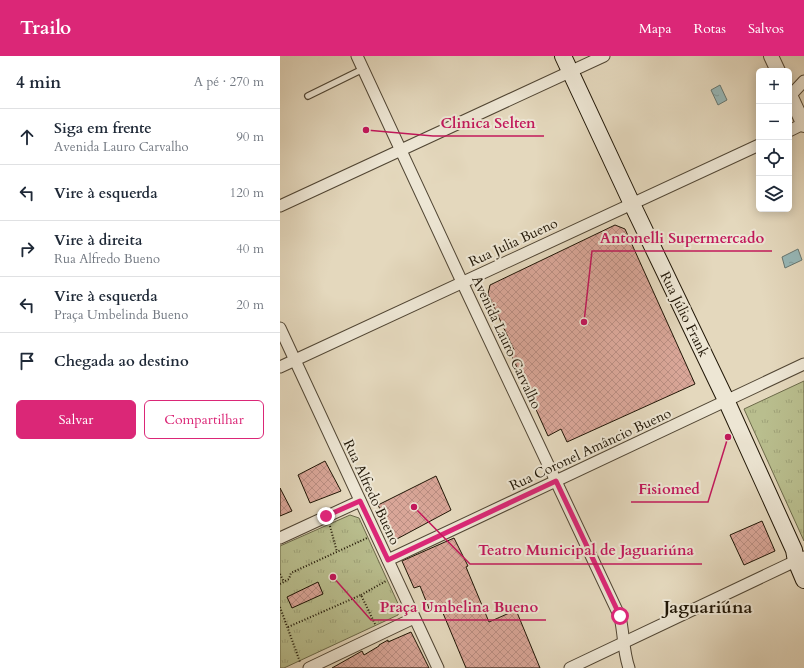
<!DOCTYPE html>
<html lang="pt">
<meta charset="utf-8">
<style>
:root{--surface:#fff;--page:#f6f6f7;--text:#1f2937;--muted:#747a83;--line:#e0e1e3;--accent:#db2777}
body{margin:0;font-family:Cardo,serif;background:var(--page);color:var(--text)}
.controls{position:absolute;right:12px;top:12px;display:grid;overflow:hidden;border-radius:6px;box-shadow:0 2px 10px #0003}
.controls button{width:36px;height:36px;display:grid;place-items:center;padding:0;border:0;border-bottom:1px solid var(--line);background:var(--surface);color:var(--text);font:20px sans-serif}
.stop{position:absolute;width:12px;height:12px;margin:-9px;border:3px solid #db2777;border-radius:50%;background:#fff}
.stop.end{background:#db2777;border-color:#fff;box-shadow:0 1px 4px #0008}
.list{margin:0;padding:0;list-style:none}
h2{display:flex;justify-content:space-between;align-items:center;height:52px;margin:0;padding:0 16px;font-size:17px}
h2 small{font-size:13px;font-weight:400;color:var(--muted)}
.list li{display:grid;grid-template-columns:26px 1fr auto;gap:12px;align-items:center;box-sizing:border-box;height:56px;padding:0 16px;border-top:1px solid var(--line)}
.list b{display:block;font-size:15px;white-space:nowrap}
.list p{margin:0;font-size:13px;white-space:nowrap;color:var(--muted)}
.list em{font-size:13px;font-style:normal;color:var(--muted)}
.actions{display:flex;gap:8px;padding:12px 16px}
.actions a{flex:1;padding:9px 0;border:1px solid var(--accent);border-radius:6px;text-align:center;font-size:14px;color:var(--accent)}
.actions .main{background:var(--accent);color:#fff}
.icon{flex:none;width:22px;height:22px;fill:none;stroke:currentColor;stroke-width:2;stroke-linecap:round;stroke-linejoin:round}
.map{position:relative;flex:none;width:524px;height:612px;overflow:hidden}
header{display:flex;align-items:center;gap:24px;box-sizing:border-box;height:56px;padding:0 20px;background:var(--accent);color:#fff}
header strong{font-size:19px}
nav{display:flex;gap:22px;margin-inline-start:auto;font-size:14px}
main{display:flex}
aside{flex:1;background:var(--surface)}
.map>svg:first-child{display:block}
</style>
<header>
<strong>Trailo</strong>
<nav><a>Mapa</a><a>Rotas</a><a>Salvos</a></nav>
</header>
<main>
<aside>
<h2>4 min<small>A pé · 270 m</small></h2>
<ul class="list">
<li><svg class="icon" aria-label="ahead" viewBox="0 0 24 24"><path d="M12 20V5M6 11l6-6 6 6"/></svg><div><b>Siga em frente</b><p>Avenida Lauro Carvalho</p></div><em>90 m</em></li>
<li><svg class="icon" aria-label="left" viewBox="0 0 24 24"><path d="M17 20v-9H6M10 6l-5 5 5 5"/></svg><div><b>Vire à esquerda</b></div><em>120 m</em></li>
<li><svg class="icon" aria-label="right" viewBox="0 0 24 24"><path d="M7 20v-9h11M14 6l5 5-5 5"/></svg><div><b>Vire à direita</b><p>Rua Alfredo Bueno</p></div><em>40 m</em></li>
<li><svg class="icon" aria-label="left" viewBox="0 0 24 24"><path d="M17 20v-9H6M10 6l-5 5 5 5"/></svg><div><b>Vire à esquerda</b><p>Praça Umbelinda Bueno</p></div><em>20 m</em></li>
<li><svg class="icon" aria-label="arrive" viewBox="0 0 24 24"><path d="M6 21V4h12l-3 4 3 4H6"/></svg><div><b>Chegada ao destino</b></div></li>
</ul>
<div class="actions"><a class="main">Salvar</a><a>Compartilhar</a></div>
</aside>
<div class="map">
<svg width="524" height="612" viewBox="0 0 524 612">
<defs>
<pattern id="grass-tufts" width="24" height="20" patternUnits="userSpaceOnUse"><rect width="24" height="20" fill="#b9be8e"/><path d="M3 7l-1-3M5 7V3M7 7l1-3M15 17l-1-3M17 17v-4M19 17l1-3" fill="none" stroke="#9fa379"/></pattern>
<pattern id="water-ripples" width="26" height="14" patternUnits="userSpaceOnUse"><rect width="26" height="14" fill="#97b8b8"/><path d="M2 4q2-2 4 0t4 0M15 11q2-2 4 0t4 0" fill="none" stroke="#829d9d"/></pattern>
<pattern id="building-cross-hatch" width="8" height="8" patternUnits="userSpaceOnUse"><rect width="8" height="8" fill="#d9a698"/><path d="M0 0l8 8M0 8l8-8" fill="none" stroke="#ba8e82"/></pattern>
</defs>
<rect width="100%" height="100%" fill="#e4d8bd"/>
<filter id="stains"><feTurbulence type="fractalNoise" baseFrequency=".005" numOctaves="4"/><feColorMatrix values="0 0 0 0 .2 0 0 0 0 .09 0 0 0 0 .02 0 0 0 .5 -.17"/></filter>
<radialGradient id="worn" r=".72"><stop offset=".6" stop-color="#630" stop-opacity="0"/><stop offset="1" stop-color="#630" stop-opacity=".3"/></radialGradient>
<g fill="url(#grass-tufts)" stroke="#6c6a4a">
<polygon points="524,325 524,485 464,353"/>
<polygon points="70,459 79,462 120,552 118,559 4,612 0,612 0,490"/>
</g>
<g fill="url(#water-ripples)" stroke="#677771">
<polygon points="440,29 447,44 438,49 431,34"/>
<polygon points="518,193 522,204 505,212 502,201"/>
</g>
<g fill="url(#building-cross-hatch)" stroke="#201606">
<polygon points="335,169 345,173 415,328 287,386 281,373 268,380 230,296 234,294 208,238 210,229"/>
<polygon points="45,405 61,435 30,447 18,419"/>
<polygon points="156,420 171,454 115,484 98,449"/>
<polygon points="0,432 12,455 0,460"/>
<polygon points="482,465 495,495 464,509 450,479"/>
<polygon points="174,482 188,510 186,511 209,566 236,554 260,612 186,612 160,550 150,555 140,530 134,532 122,505"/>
<polygon points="38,526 43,538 12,552 7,541"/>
<polygon points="131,576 149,612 52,612 82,595 84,599 99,590 99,589 108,584 108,586"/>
</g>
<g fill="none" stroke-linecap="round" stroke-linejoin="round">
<g stroke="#514634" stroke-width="8">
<polyline id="service" points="28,40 83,13"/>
</g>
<g stroke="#514634" stroke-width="13">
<g id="minor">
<path d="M77 0 182 226 340 561C344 578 343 595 349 612"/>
<polyline points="510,40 524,25"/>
<polyline points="509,75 523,68"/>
<polyline points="0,150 324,0"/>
<polyline points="0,272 158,612"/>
<polyline points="0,311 479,89"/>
<polyline points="0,482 80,445"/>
<polyline points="108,504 524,308"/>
<polyline points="29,612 134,562"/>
<polyline points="290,612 524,501"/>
</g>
</g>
<g stroke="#514634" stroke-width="16">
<g id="tertiary">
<polyline points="491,0 498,15"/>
<polyline points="509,37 524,69"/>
</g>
</g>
<g stroke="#201606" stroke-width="18">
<polyline id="secondary" points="283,0 352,148 446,344 514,494 516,505 524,524"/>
</g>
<g stroke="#201606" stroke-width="2" stroke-dasharray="1 2" stroke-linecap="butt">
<polyline points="50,470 57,496"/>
<polyline points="0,518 4,526"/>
<polyline points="0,528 9,523 11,517 87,482"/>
<polyline points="81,539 106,525"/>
<polyline points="0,551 20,606"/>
<polyline points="8,571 81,539 95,568"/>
</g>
<use href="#service" stroke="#ede6d4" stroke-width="5.5"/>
<use href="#minor" stroke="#ede6d4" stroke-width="11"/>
<use href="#tertiary" stroke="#ede6d4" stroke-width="14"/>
<use href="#secondary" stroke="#ede6d4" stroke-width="16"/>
</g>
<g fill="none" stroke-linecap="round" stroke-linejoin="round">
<polyline stroke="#db2777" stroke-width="5" points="46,460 80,445 108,504 276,425 340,560"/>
</g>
<g text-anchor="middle" stroke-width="4" stroke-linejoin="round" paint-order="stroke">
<g font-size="14" fill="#201606" stroke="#ede6d4">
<text transform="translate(233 186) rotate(-25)" y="5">Rua Julia Bueno</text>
<text transform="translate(405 258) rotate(64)" y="5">Rua Júlio Frank</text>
<text transform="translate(227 286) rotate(65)" y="5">Avenida Lauro Carvalho</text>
<text transform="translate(310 393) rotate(-25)" y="5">Rua Coronel Amâncio Bueno</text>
<text transform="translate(92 436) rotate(65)" y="5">Rua Alfredo Bueno</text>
</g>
<g font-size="18" font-weight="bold" fill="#201606" stroke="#ede6d4">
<text x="428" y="557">Jaguariúna</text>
</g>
</g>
<path fill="none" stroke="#c2185b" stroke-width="1.5" d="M86 74L153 80H264M304 266L312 195H492M448 381L428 446H351M134 451L190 508H422M53 521L91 564H266"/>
<g fill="#c2185b" stroke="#ede6d4" stroke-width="1.5">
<circle cx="86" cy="74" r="4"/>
<circle cx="304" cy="266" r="4"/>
<circle cx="448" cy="381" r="4"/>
<circle cx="134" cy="451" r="4"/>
<circle cx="53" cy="521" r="4"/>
</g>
<g font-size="15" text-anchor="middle" font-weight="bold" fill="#c2185b" stroke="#ede6d4" stroke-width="4" stroke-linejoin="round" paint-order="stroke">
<text x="208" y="72">Clinica Selten</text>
<text x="402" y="187">Antonelli Supermercado</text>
<text x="389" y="438">Fisiomed</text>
<text x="306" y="499">Teatro Municipal de Jaguariúna</text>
<text x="179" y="556">Praça Umbelina Bueno</text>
</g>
<rect width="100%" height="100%" filter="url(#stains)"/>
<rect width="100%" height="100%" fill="url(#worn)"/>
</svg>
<div class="controls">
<button>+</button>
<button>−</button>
<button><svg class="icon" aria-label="locate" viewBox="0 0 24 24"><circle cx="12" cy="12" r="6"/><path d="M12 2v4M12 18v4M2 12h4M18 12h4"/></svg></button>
<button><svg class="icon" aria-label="layers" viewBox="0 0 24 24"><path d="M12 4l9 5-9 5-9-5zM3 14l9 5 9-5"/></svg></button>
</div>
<div class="stop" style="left:340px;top:560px"></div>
<div class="stop end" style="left:46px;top:460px"></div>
</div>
</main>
